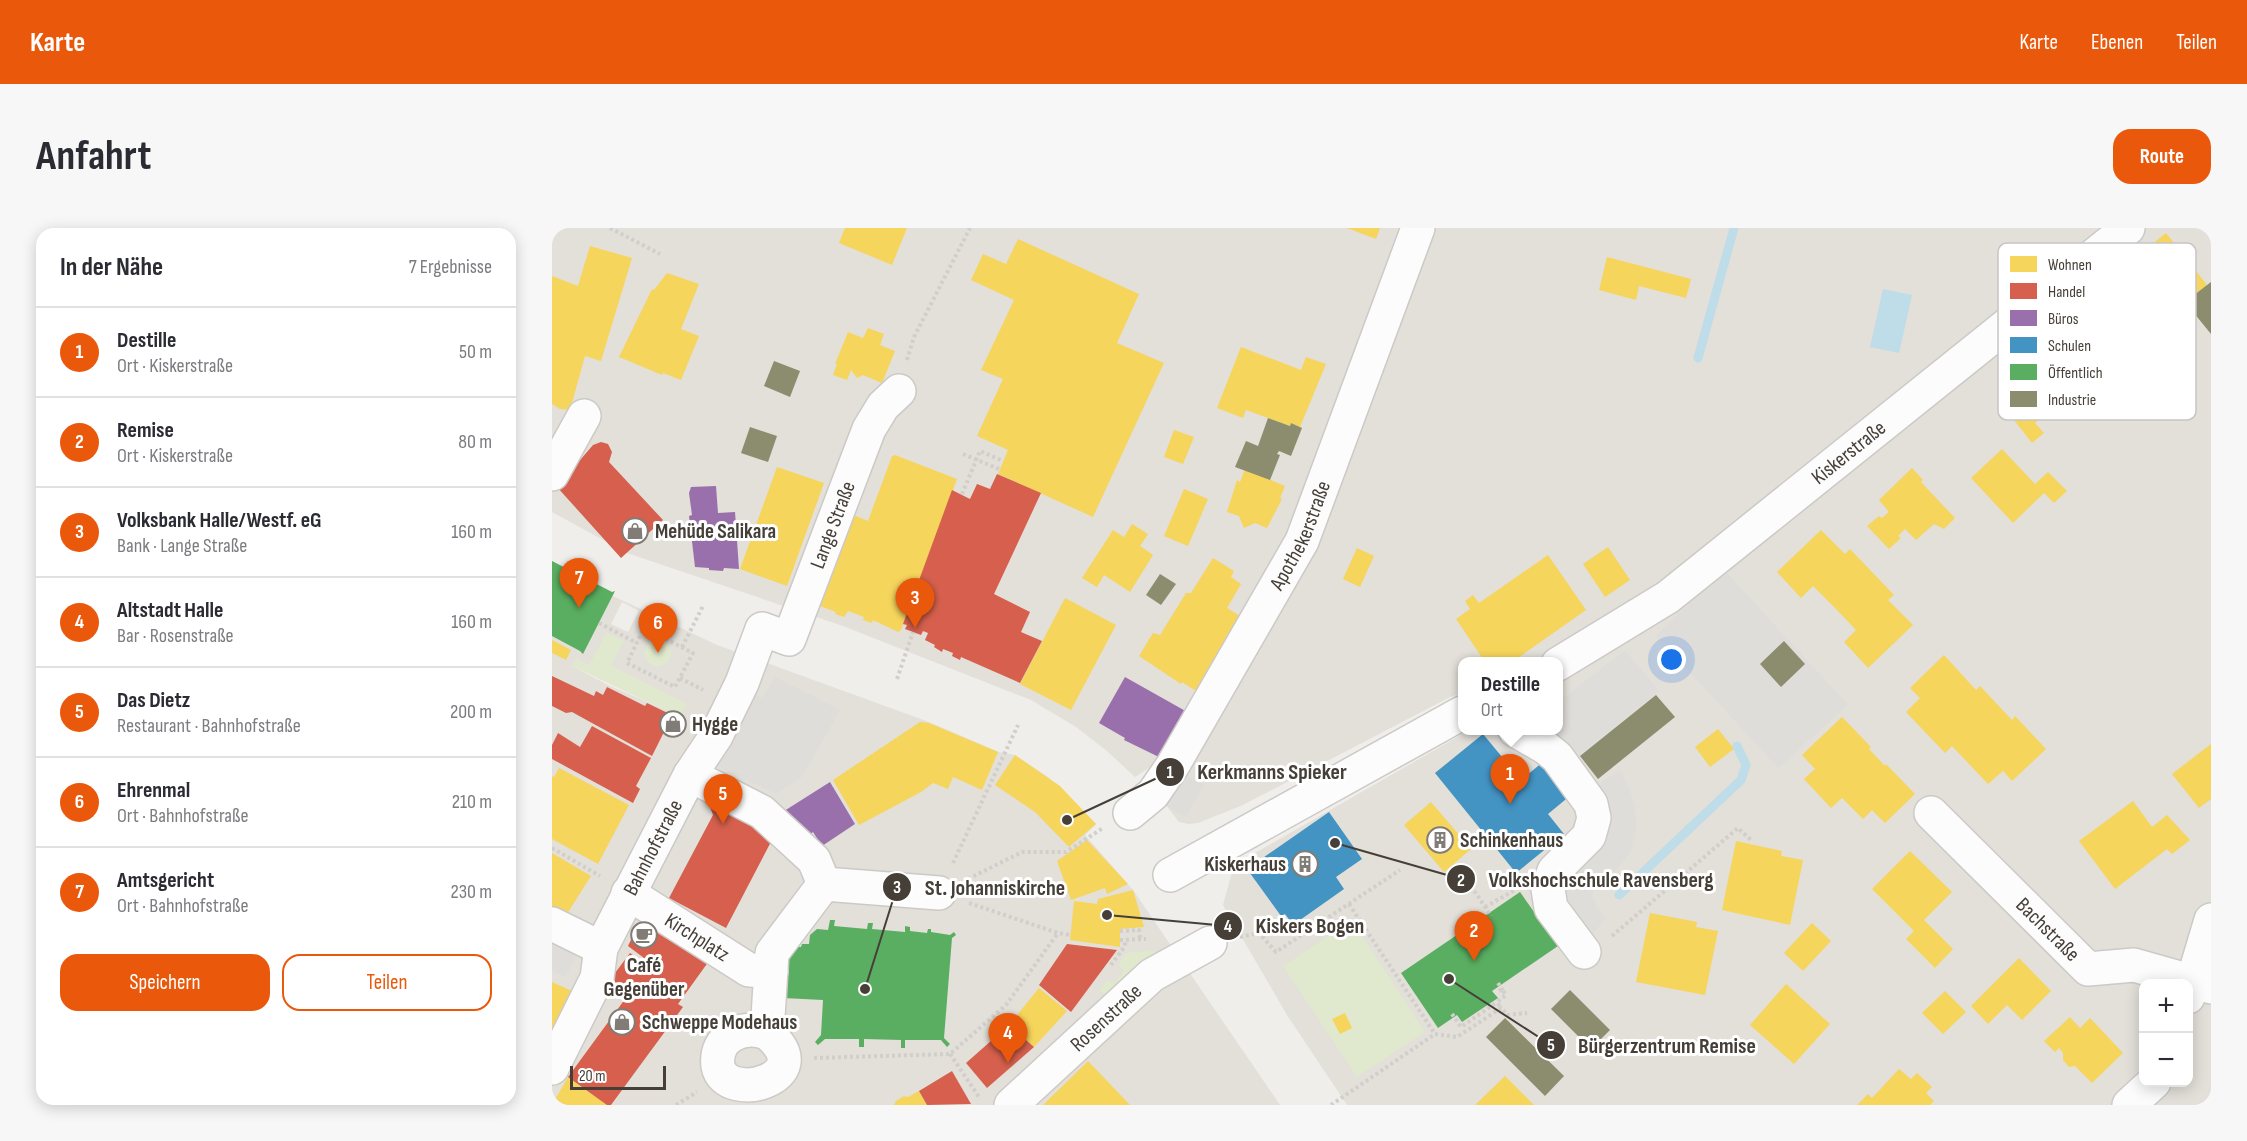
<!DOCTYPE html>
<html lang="de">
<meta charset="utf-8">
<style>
:root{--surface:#fff;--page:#f7f7f7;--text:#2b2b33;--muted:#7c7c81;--line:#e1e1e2;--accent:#ea580c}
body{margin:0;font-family:"Sofia Sans Condensed",sans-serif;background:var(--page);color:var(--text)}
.controls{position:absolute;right:18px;bottom:18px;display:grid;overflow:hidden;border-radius:12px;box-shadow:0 3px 15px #0003}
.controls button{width:54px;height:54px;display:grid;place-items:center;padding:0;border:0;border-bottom:2px solid var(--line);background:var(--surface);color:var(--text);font:30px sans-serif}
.scale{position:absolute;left:18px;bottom:15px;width:96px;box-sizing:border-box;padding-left:6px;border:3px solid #453f38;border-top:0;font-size:16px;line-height:21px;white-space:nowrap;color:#453f38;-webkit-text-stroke:4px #fff;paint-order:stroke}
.you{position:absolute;left:1120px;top:432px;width:21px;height:21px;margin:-15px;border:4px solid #fff;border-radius:50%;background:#1a73e8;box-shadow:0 0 0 9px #1a73e833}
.badge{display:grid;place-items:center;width:39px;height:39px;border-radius:50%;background:var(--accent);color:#fff;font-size:20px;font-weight:700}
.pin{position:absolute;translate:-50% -50px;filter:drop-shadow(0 2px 3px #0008)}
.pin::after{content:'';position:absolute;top:32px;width:21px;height:18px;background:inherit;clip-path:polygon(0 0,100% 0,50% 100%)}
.popup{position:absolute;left:906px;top:429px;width:105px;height:78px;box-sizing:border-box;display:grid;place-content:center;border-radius:12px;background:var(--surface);filter:drop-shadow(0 2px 4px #0005);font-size:20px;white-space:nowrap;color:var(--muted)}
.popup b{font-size:22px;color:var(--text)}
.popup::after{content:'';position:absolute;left:50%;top:100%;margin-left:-12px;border:12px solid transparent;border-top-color:var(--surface)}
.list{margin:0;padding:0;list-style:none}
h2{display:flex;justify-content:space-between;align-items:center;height:78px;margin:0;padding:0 24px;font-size:26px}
h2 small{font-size:20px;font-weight:400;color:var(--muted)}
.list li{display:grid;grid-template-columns:39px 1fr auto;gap:18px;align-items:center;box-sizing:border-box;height:90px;padding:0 24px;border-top:2px solid var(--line)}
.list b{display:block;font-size:22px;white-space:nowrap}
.list p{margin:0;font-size:20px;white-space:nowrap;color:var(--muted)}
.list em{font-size:20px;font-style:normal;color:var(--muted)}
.actions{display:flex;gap:12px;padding:18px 24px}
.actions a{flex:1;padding:14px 0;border:2px solid var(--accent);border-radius:18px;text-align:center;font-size:21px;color:var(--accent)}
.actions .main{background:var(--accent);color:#fff}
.map{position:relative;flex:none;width:1659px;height:877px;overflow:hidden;border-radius:18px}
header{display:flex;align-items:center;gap:36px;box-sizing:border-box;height:84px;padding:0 30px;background:var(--accent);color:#fff}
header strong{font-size:28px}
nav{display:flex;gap:33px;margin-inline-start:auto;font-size:21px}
.intro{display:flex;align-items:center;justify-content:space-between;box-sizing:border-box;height:144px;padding:0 36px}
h1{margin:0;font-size:42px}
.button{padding:15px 27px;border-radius:18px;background:var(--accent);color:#fff;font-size:21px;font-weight:700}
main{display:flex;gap:36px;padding:0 36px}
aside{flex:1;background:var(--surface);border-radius:18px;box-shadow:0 3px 15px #0003}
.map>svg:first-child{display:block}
</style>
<header>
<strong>Karte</strong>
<nav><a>Karte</a><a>Ebenen</a><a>Teilen</a></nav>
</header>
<div class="intro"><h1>Anfahrt</h1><a class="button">Route</a></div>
<main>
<aside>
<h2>In der Nähe<small>7 Ergebnisse</small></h2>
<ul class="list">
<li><span class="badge">1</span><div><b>Destille</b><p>Ort · Kiskerstraße</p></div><em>50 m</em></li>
<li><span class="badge">2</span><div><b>Remise</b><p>Ort · Kiskerstraße</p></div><em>80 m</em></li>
<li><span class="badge">3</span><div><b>Volksbank Halle/Westf. eG</b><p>Bank · Lange Straße</p></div><em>160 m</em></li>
<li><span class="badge">4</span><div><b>Altstadt Halle</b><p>Bar · Rosenstraße</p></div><em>160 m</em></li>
<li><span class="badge">5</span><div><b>Das Dietz</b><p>Restaurant · Bahnhofstraße</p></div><em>200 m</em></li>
<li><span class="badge">6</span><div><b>Ehrenmal</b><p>Ort · Bahnhofstraße</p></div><em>210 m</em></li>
<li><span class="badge">7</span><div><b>Amtsgericht</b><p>Ort · Bahnhofstraße</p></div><em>230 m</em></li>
</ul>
<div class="actions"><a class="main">Speichern</a><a>Teilen</a></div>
</aside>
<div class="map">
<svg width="1659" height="877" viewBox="0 0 1659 877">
<rect width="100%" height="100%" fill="#f0eeea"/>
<g fill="#e3dfd9" fill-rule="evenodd">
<path d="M0 0H1659V877H795L735 787 671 677 682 637 916 503 1006 502V434H910V465L898 469 691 577 646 595 637 596 627 594 614 577 632 543 611 531 583 549 555 523 524 499 479 472 291 398 75 325 0 284ZM1592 756H1636V854H1592Z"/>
<path d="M0 333 62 365 61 368 165 417 377 494 447 524 463 527 496 549 544 596 533 607 581 662 728 877H0ZM70 374 87 383 76 404 59 396ZM55 405 59 438 134 476 128 488 56 457 20 438 24 431 37 438Z"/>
</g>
<g fill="#e0e8cd">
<polygon points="54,404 72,413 59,438 135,476 128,489 20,438 24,431 37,438"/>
<polygon points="107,411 116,416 120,426 115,435 105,439 95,434 92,424 97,414"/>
<polygon points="800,692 873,804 805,849 731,738"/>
<polygon points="602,722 608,732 557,769 547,762 555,752 562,756 572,742 566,737 573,725"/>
</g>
<g fill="#dfddda">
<polygon points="1173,343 1296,477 1226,540 1104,407"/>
<polygon points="1073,423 1107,463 1027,527 1001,503 1006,502 1006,474"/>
<polygon points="223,449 288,482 250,549 224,566 164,537 202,466 211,470"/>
<polygon points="1068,542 1076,557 1083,578 1084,601 1079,623 1064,642 1039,666 1044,678 1054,690 1038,708 1016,676 1013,667 1014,657 1021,646 1053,613 1058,599 1058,582 1054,568 1047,556"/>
<polygon points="631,546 652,557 634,589 614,577"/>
<polygon points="0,714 29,718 13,749 0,743"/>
</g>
<polygon fill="#bfdce9" points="1331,61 1360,67 1347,125 1318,119"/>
<g fill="#f6d55c">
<polygon points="293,0 355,0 340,37 287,15"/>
<polygon points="795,0 828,0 824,11"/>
<polygon points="1614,5 1655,57 1614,89 1585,55 1587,54 1574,37"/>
<polygon points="466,11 587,66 565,115 612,135 541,289 446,246 456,222 425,208 451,151 429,142 462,72 419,52 431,26 454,36"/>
<polygon points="38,18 80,30 49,133 33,128 18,182 8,181 0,176 0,48 26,58"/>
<polygon points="1055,29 1139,51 1134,70 1087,58 1084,72 1047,62"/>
<polygon points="115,45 147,56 129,101 147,108 129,152 111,145 110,147 67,129 100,61 102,62"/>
<polygon points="1555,72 1609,141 1585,161 1561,129 1541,146 1511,107 1523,97 1521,95 1540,80 1541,82"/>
<polygon points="316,100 332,106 328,117 343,123 330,155 311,147 305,150 299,142 295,152 281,147 285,136 283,136 296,104 311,110"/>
<polygon points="689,119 749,142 754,129 774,136 748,199 739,195 738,198 694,182 691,190 665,180"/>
<polygon points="1485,127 1517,167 1513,170 1519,177 1508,186 1502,179 1483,195 1492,205 1480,215 1462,192 1473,184 1450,156"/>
<polygon points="622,202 642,209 631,236 612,229"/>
<polygon points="1450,221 1483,256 1496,244 1515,263 1502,275 1492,265 1461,295 1419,250"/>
<polygon points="343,227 405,251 349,402 346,404 321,392 320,395 311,392 312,389 296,383 292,389 283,386 284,384 265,377 299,286 316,293 340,228"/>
<polygon points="225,239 272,255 235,358 188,341"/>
<polygon points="1360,240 1371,252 1369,254 1403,290 1392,301 1382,296 1364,312 1353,301 1346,308 1349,310 1337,321 1315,298 1327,288 1330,290 1337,284 1327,272"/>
<polygon points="693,241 733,258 728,270 730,271 715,300 703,295 692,300 687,288 675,284 685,252 688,254"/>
<polygon points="632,261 656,271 636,318 612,308"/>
<polygon points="580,296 596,306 588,318 601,327 578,364 552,347 545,359 530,350 561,302 572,309"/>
<polygon points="1269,302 1293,326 1298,321 1342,367 1336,372 1361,397 1316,440 1292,414 1304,402 1283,380 1261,358 1249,370 1225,344"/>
<polygon points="1056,319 1078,352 1053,369 1031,336"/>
<polygon points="805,320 822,328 808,359 791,351"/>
<polygon points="996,327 1034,382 960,434 933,434 904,391 918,381 913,373 921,367 927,375"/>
<polygon points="661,330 682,343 679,349 689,356 675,380 696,393 650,467 630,454 629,456 587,428 601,405 608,407 634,365 639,365"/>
<polygon points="513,370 564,397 519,482 468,456"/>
<polygon points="0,412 19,422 14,432 0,425"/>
<polygon points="1392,427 1424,462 1428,458 1460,492 1463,488 1494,521 1460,553 1451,543 1436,556 1400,518 1393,525 1354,484 1368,470 1358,460"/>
<polygon points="1290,489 1319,519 1317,521 1333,538 1334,536 1363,566 1333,595 1320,582 1311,591 1290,570 1279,580 1252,551 1263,541 1250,527"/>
<polygon points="368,494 377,495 446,524 430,562 401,549 396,561 381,555 369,564 307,597 281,552"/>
<polygon points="1166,501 1182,521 1158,539 1143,519"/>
<polygon points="1659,516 1659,571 1647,580 1620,546"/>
<polygon points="463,527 508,558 544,596 517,619 483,584 443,557"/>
<polygon points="7,540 77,577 46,636 0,611 0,548 2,549"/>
<polygon points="1581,573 1600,599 1615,587 1638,612 1620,626 1615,621 1563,661 1527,613"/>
<polygon points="879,574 919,621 892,644 852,597"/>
<polygon points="535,612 576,656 555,666 553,660 519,672 505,633"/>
<polygon points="1184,613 1230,623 1229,628 1251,632 1238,697 1170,682"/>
<polygon points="1358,623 1400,664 1372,692 1401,721 1383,740 1354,711 1362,703 1320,661"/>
<polygon points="0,625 39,648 13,689 0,681"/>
<polygon points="581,662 592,699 568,701 568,719 518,712 522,673 545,676 546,671"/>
<polygon points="1098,685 1145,694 1144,699 1166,703 1153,767 1084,754"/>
<polygon points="1260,695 1279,713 1251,743 1232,725"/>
<polygon points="1467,730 1499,763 1470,792 1455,777 1436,796 1419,778"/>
<polygon points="0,754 20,763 0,804"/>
<polygon points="1234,756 1278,796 1242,836 1198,797"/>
<polygon points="487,760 515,783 482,819 457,797"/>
<polygon points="1393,763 1414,784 1391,806 1370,785"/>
<polygon points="793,785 800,800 788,806 780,791"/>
<polygon points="1518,789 1528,800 1538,790 1571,825 1540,855 1523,838 1517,839 1511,832 1511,825 1507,820 1503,824 1492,813"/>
<polygon points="536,833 578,877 491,877"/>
<polygon points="1347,841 1359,851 1365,845 1380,859 1374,865 1382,873 1378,877 1305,877 1316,866 1320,870"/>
<polygon points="953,848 982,877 923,877"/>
<polygon points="16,849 56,877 0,877"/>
<polygon points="367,863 375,877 342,877 344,873 352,868 356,869"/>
</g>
<g fill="#d6604d">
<polygon points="49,214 56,216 60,224 57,234 111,292 69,330 5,259 41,217"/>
<polygon points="445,246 489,265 442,366 478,384 469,404 490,413 468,455 409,429 408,432 400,428 401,425 391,421 390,424 382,419 383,417 373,412 376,405 371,403 369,407 353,401 355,397 351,396 400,262 418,271 425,256 438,261"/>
<polygon points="0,448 42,468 44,463 51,467 55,459 93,478 95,475 130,492 123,507 113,502 100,528 20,484 14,485 0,478"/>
<polygon points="40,498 99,530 84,558 88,561 81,575 0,531 0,517 6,505 28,519"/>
<polygon points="172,575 222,608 174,700 117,670 161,587 158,579"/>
<polygon points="93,683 157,733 126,776 131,779 59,877 55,877 16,849 76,767 57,753 78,725 105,745 108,742 76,718"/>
<polygon points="515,716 565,722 519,784 487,757"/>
<polygon points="457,797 482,819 435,860 414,835"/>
<polygon points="400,843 419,876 375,877 367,863"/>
</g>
<g fill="#9970ab">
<polygon points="164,258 166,285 183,284 187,341 172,340 171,343 157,342 157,340 143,339 137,288 140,287 137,265 139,259"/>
<polygon points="573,449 637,485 611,531 572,512 573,510 547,495"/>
<polygon points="278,554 303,596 270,618 261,604 256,608 229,585"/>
</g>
<g fill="#4393c3">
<polygon points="931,506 969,552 991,534 1019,567 996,586 1012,606 964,645 883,545"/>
<polygon points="777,584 810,631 784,649 792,661 741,697 733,686 729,688 695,641"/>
</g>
<g fill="#5aae61">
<polygon points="0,333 60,364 63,363 31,426 28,423 0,408"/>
<polygon points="968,664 1006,718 940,763 946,770 910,794 905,787 886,800 849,745"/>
<polygon points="278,692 283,692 282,698 315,701 316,695 321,695 320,701 353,704 353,698 358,699 358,703 375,705 376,701 379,701 379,704 398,707 402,704 404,707 400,710 392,810 398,816 395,819 389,812 353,812 353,820 349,820 349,812 312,811 312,819 307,819 307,811 273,811 266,817 263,814 269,807 271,772 231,770 232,719 249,719 250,716 257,716 258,707 265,701 276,702"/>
</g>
<g fill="#8c8c6e">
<polygon points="1659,54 1659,106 1633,74"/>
<polygon points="222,133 248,143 238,169 212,158"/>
<polygon points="716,190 738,198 739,195 750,200 739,228 727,223 725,226 728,227 718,252 683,239 694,213 706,218"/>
<polygon points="198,199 225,208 216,234 189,225"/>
<polygon points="608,346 624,356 609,377 594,367"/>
<polygon points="1232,413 1253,436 1229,459 1208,436"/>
<polygon points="1104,467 1123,489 1046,551 1028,528"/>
<polygon points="1018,762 1058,802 1039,821 999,781"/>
<polygon points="953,790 1012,848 993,868 934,809"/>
</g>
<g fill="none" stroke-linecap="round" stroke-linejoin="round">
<g stroke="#bfdce9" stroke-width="9">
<polyline points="1146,130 1182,0"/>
<polyline points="1067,667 1189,552 1194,537 1185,518"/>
</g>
<g stroke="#cccac7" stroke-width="36">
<g id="minor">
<polyline points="0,246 32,188"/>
<path id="s1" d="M1006 436 1116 369 1576 0"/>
<polyline points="963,502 994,520 1005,529 1039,576 1042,590 1037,608 1002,643 996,661 999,680 1032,724"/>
<polyline points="138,547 210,584 262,632 272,656"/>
<path id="s2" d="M578 585 601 566 621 537 750 313 866 0"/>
<path id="s3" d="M1379 585 1536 741 1582 737 1659 759"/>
<polyline points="618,647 910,485"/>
<path id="s4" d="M76 665 197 742 219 743"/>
<polyline points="0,696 49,720"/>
<polyline points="1636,769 1659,692"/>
<path d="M215 805C271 850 173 877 166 838 162 809 191 796 215 805L220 725 272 656 387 665"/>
<path id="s5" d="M0 840 45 750 49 720 138 547 164 508 190 455 210 401 237 411 317 201 331 178 347 163"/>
<path id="s6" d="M459 877 600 747 658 715"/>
<polyline points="1577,877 1602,854"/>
</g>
</g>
<g stroke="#d1cecb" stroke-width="4" stroke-dasharray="3 3" stroke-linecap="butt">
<polyline points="58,0 108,26"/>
<polyline points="355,132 362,109 418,0"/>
<polyline points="411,226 447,241"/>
<polyline points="410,266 428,223 451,233"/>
<polyline points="47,395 85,415"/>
<polygon points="92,400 141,425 123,459 75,435"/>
<polyline points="130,419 151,378"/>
<polyline points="128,450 151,462"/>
<polyline points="345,451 361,404"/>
<polyline points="0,620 48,648"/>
<polyline points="401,635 466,497"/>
<polyline points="416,651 470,624 514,624 551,600"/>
<polyline points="919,658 939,688"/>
<polyline points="417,675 506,705 518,707"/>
<polyline points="797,676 883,806"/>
<polyline points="933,679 963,662"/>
<polyline points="568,703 587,702 588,712"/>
<polyline points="1060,708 1186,600 1200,613"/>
<polyline points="688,709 707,705 724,724 848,642"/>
<polyline points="568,712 594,711"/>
<polyline points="559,737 573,718 573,712"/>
<polyline points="947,763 950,761 954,767 945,774 949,780"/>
<polyline points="900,786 909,799 945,774"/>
<polyline points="398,826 427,869"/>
<polyline points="262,830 398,826 454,777 506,705"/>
<polyline points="124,877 145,864"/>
<polyline points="779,877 883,806 905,809 949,780 955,787 975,785"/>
</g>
<use href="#minor" stroke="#fdfcfc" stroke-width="33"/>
<polyline stroke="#d1cecb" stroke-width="4" stroke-dasharray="3 3" stroke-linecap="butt" points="946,755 952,764"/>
</g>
<defs>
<g id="shop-ring" transform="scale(1.35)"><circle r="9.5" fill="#fff" stroke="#817c76" stroke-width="1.5"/><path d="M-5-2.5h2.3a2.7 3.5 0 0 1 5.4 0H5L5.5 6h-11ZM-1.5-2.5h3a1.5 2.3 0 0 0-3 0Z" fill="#817c76"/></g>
<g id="building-ring" transform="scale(1.35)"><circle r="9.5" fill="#fff" stroke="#817c76" stroke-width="1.5"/><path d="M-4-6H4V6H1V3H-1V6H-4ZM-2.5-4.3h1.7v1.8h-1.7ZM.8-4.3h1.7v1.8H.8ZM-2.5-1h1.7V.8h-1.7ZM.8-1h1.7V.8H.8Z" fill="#817c76"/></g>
<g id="cafe-ring" transform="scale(1.35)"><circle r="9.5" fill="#fff" stroke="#817c76" stroke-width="1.5"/><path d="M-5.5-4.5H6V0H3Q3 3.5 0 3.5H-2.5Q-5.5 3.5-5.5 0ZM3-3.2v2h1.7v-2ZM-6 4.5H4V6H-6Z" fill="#817c76"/></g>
</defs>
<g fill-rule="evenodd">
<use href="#shop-ring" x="83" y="303"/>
<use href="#shop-ring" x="121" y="496"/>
<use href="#building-ring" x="888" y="612"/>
<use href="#building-ring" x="753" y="636"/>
<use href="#cafe-ring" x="92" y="707"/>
<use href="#shop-ring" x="70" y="794"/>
</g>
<g text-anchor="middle" stroke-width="6" stroke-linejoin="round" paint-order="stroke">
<g font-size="21" fill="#453f38" stroke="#fff">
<text dy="7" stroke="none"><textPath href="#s1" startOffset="360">Kiskerstraße</textPath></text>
<text dy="7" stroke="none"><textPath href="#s5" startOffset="640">Lange Straße</textPath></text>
<text dy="7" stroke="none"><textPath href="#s2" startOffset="328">Apothekerstraße</textPath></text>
<text dy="7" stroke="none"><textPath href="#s5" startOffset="244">Bahnhofstraße</textPath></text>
<text dy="7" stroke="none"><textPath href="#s3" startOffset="165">Bachstraße</textPath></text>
<text dy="7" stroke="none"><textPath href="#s4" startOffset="82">Kirchplatz</textPath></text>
<text dy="7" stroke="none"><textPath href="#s6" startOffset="129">Rosenstraße</textPath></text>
</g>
<g font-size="21" font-weight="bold" fill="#453f38" stroke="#fff" text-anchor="start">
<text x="103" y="310">Mehüde Salikara</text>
<text x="140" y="503">Hygge</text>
<text x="908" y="619">Schinkenhaus</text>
<text x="734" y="643" text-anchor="end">Kiskerhaus</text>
<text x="92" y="744" text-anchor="middle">Café<tspan x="92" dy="24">Gegenüber</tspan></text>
<text x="90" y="801">Schweppe Modehaus</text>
</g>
</g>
<rect x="1446" y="15" width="198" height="177" rx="9" fill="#fff" stroke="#c7c5c3" stroke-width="1.5"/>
<rect x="1458" y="28" width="27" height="16" fill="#f6d55c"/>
<rect x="1458" y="55" width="27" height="16" fill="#d6604d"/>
<rect x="1458" y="82" width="27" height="16" fill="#9970ab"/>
<rect x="1458" y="109" width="27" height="16" fill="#4393c3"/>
<rect x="1458" y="136" width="27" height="16" fill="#5aae61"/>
<rect x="1458" y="163" width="27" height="16" fill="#8c8c6e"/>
<g font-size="16" fill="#453f38">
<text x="1496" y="42">Wohnen</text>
<text x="1496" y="69">Handel</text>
<text x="1496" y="96">Büros</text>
<text x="1496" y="123">Schulen</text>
<text x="1496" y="150">Öffentlich</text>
<text x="1496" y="177">Industrie</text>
</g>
<path fill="none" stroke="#453f38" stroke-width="2" d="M515 592L618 544M783 615L909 651M313 761L345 659M555 687L676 698M897 751L999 817"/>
<g fill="#453f38" stroke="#fff" stroke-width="2">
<circle cx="515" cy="592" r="6"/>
<circle cx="783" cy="615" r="6"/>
<circle cx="313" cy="761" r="6"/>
<circle cx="555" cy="687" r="6"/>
<circle cx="897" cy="751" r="6"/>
<circle cx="618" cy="544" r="15"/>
<circle cx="909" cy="651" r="15"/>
<circle cx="345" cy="659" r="15"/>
<circle cx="676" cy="698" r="15"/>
<circle cx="999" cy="817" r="15"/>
</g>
<g font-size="18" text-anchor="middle" font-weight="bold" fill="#fff">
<text x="618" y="550">1</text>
<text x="909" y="658">2</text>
<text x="345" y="665">3</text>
<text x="676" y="704">4</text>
<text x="999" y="823">5</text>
</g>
<g font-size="22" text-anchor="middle" font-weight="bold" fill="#453f38" stroke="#fff" stroke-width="6" stroke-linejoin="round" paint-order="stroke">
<text x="720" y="551">Kerkmanns Spieker</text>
<text x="1049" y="659">Volkshochschule Ravensberg</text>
<text x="443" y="667">St. Johanniskirche</text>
<text x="758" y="705">Kiskers Bogen</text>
<text x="1115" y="825">Bürgerzentrum Remise</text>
</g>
</svg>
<div class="controls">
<button>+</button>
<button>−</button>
</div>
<div class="scale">20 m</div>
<div class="you"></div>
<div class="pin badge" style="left:958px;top:576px">1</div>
<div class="popup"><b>Destille</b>Ort</div>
<div class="pin badge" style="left:922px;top:733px">2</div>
<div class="pin badge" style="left:363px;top:400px">3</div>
<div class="pin badge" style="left:456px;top:835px">4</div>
<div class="pin badge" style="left:171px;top:596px">5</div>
<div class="pin badge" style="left:106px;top:425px">6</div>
<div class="pin badge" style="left:27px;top:380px">7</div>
</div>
</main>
